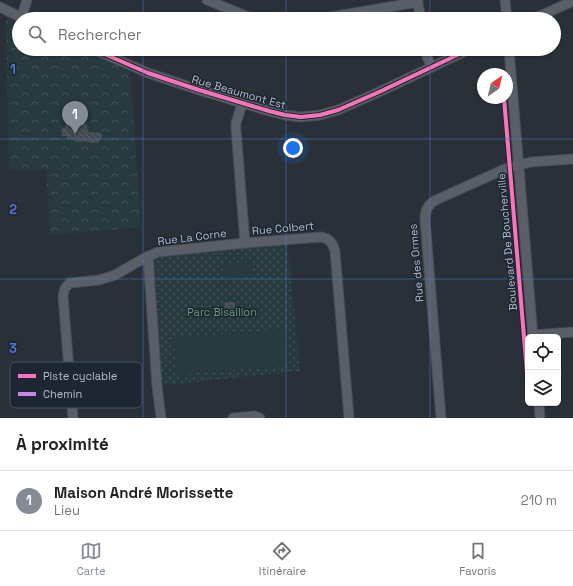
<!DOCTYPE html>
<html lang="fr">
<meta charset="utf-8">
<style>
:root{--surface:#fff;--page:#f2f2f2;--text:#222;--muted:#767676;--line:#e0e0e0;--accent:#848b96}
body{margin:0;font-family:"Space Grotesk",sans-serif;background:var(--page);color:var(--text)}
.controls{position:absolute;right:12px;bottom:12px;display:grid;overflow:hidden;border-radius:6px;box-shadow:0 1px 3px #0004}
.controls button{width:36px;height:36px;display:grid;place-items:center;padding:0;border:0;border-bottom:1px solid var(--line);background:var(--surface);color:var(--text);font:20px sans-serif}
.compass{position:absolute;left:477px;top:68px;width:36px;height:36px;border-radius:50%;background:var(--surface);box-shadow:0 1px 3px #0004;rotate:35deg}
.you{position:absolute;left:293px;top:148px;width:14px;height:14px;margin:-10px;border:3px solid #fff;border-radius:50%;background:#1a73e8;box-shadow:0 0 0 6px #1a73e833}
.badge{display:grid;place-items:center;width:26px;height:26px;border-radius:50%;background:var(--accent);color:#fff;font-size:13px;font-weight:700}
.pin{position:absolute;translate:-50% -33px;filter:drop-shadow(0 1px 2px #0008)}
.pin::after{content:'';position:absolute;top:21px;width:14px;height:12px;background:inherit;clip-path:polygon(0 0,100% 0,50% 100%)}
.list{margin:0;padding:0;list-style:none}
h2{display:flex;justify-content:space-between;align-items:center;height:52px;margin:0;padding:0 16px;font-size:17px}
h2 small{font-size:13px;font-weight:400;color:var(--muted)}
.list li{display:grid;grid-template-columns:26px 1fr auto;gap:12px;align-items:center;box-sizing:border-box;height:60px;padding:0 16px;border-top:1px solid var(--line)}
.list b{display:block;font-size:15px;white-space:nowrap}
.list p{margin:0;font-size:13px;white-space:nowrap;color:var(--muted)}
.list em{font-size:13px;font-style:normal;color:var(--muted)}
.icon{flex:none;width:22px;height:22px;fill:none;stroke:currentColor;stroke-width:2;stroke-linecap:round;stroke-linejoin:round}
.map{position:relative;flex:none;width:573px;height:418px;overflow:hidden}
.search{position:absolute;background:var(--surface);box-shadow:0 1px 3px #0004;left:12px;right:12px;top:12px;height:44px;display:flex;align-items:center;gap:10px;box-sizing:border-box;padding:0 14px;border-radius:22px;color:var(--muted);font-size:15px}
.sheet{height:112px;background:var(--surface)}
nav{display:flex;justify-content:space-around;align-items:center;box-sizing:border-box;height:56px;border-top:1px solid var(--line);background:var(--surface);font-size:11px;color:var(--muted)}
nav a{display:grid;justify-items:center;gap:2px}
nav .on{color:var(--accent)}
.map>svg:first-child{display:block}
</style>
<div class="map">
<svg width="573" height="418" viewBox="0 0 573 418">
<defs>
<pattern id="forest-crowns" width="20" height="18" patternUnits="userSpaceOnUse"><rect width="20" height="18" fill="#273a3e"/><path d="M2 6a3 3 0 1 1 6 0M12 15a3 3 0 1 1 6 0" fill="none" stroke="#445559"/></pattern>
<pattern id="park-dots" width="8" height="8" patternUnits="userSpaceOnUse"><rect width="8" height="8" fill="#273a3e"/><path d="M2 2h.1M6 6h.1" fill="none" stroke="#445559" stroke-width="1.8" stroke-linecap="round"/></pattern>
<pattern id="building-back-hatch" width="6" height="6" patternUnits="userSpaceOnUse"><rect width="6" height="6" fill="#444950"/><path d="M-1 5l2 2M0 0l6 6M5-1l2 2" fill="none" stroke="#5d6168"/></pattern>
</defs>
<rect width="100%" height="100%" fill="#2a3038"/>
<polygon fill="url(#forest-crowns)" points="6,16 19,21 19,49 81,49 130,70 141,227 50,235 46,170 9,170"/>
<polygon fill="url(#park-dots)" points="287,239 300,371 157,386 148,256"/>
<g fill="#273a3e">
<polygon points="251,261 253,275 223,281 222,264"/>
<polygon points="287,329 290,365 176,375 173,338"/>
</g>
<g fill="url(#building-back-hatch)" stroke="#52575f">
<polygon points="79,124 86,124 87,133 98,133 99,134 101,134 101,139 98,140 99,142 90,142 90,141 75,141 75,138 68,139 67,135 63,136 62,129 66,129 66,125"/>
<polygon points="225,303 234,303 235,314 225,315"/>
</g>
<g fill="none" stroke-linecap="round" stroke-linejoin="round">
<g stroke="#484c53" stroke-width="11">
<g id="minor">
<polyline points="207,0 246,16 257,19"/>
<polyline points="417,0 421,19"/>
<polyline points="505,0 507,19"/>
<polyline points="0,7 24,19"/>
<polyline points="21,18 27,0"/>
<polyline points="319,19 418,2"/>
<polyline points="533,19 573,1"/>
<polyline points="93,49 148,73 199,90 269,111 285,115 301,117 320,115 338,110 379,92 470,49"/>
<polyline points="426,49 427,57 432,67"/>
<polyline points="509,49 533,337"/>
<path d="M242 104 236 123V129L245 243 321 237C329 238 333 243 335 251L349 418"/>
<polyline points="148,256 157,386 161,418"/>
<polyline points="533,335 573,332"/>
<polyline points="539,403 540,418"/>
<polyline points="73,418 63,296 65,288 70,283 99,280 115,275 141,260 158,252 245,243"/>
<polyline points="233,418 255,416 260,418"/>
<path d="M441 418 425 219C425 210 428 204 436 200L507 168 531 162 573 159"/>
</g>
</g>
<use href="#minor" stroke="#5a5e66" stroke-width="9"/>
<polyline stroke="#c787e3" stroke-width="3" stroke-dasharray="6 3" stroke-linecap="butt" points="531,337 533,335"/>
<g stroke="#1d2633" stroke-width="6">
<g id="cycleway">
<polyline points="93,49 148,73 199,90 269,111 285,115 301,117 320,115 338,110 379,92 470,49"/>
<polyline points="504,98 528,385"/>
</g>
</g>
<use href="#cycleway" stroke="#fb73b8" stroke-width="4"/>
</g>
<path fill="none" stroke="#5274d3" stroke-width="1" stroke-opacity="0.55" d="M143 0V19M286 0V19M430 0V19M143 49V418M286 49V418M430 49V418M0 139H573M0 279H573"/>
<g text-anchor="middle" stroke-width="3" stroke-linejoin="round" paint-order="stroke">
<g font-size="11" fill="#b4bcc9" stroke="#1d2633">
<text transform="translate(239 92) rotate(16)" y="4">Rue Beaumont Est</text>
<text transform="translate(283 228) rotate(-5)" y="4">Rue Colbert</text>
<text transform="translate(192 237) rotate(-7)" y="4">Rue La Corne</text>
<text transform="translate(507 242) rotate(-95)" y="4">Boulevard De Boucherville</text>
<text transform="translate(416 263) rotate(-95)" y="4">Rue des Ormes</text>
</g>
<g font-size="11" fill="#6b9a76" stroke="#1d2633">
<text x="222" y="316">Parc Bisaillon</text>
</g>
</g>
<rect x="10" y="362" width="132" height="46" rx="6" fill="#1d2633" stroke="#4a5360" stroke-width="1"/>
<rect x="18" y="374" width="18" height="4" fill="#fb73b8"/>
<rect x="18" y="392" width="18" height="4" fill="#c787e3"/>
<g font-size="11" fill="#b4bcc9">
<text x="43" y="380">Piste cyclable</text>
<text x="43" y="398">Chemin</text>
</g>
<g font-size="13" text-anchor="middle" font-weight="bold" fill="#5274d3" stroke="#1d2633" stroke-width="3" stroke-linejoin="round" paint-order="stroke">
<text x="13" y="74">1</text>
<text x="13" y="214">2</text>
<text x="13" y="353">3</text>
</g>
</svg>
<div class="controls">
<button><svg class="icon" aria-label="locate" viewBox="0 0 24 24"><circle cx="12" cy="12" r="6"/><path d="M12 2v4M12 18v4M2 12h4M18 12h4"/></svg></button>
<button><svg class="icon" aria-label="layers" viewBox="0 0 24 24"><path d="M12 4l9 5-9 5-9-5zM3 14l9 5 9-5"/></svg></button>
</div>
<svg class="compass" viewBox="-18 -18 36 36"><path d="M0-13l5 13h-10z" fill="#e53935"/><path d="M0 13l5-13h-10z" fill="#767676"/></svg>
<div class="you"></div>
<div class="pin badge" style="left:75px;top:134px">1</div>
<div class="search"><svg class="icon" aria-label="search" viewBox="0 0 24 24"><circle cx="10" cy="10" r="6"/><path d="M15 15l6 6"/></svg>Rechercher</div>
</div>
<section class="sheet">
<h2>À proximité<small></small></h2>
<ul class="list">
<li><span class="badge">1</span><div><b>Maison André Morissette</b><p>Lieu</p></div><em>210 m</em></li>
</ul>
</section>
<nav>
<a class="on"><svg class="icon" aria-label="map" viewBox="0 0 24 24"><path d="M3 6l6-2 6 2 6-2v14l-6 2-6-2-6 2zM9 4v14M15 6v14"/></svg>Carte</a>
<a><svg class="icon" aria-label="directions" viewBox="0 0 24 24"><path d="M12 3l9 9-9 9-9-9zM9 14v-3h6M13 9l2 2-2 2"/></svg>Itinéraire</a>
<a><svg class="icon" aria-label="saved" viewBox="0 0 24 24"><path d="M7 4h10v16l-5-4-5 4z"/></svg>Favoris</a>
</nav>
